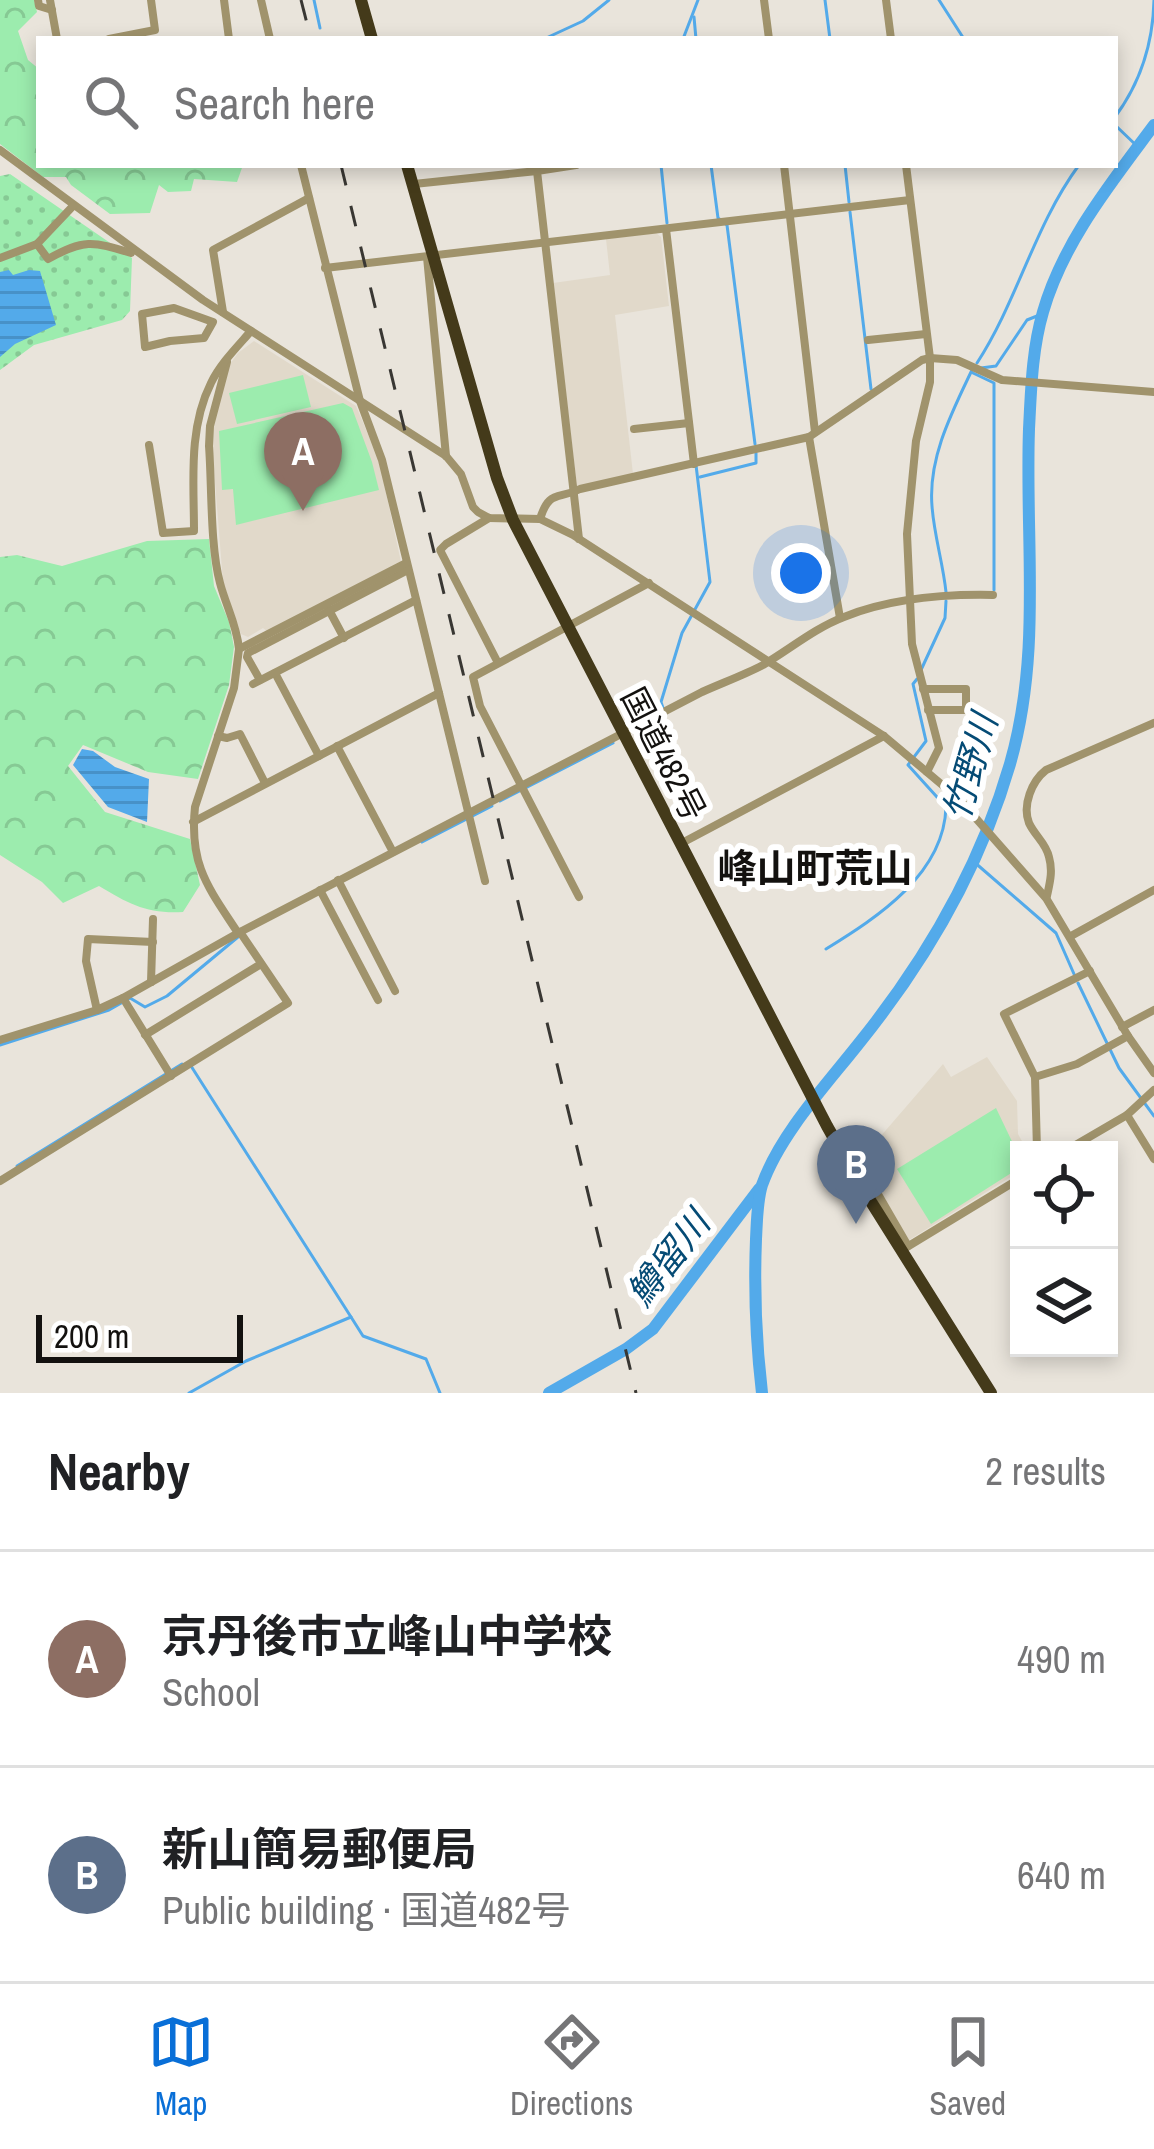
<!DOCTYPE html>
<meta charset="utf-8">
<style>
:root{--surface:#fff;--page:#f2f2f2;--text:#202124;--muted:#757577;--line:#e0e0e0;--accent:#096fd7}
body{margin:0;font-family:"Archivo Narrow","Noto Sans JP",sans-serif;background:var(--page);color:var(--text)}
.controls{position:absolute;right:36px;bottom:36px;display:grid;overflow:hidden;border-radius:0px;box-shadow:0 6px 18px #0003}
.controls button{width:108px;height:108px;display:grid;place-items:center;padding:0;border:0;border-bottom:3px solid var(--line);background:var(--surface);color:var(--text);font:60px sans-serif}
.scale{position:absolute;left:36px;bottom:30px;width:207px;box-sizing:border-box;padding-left:12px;border:6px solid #13110f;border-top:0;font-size:33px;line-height:42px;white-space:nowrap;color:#13110f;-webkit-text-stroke:9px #fff;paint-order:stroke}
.you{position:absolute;left:801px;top:573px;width:42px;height:42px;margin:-30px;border:9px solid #fff;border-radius:50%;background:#1a73e8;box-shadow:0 0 0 18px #1a73e833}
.badge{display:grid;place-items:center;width:78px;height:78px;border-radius:50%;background:var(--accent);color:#fff;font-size:39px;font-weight:700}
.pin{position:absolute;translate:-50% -99px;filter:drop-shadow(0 3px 6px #0008)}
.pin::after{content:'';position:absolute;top:63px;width:42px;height:36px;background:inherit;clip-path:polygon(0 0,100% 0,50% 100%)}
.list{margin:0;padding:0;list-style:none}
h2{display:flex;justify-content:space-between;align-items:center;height:156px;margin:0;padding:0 48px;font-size:51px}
h2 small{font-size:39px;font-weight:400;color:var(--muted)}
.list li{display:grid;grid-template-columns:78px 1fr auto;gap:36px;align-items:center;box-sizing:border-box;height:216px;padding:0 48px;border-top:3px solid var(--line)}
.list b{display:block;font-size:45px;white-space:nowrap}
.list p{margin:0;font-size:39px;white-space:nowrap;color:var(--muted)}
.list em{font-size:39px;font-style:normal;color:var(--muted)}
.icon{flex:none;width:66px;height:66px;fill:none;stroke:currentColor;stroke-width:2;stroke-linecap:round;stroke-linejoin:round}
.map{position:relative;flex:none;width:1154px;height:1393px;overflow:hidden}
.search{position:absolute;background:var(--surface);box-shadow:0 6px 18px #0003;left:36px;right:36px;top:36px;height:132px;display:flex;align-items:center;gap:30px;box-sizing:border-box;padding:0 42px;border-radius:0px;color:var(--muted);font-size:45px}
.sheet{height:588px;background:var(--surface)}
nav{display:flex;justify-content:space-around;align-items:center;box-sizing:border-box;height:168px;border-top:3px solid var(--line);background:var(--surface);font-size:33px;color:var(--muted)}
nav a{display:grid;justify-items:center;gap:6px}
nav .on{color:var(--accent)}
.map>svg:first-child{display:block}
</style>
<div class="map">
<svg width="1154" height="1393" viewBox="0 0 1154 1393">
<defs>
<pattern id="forest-crowns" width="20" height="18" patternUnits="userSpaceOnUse" patternTransform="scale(3)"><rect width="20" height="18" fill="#9cecae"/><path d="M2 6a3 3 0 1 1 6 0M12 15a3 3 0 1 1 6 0" fill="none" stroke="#86c994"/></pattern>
<pattern id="park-dots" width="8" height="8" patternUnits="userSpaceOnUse" patternTransform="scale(3)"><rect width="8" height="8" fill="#9cecae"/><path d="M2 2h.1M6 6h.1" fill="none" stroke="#86c994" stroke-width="1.8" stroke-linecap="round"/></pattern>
<pattern id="water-rules" width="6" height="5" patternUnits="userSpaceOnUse" patternTransform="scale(3)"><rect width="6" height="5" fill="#53aaea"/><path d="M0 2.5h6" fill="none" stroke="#4791c8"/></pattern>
</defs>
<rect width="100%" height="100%" fill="#e9e4db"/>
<g fill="#e1d9ca">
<polygon points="656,233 661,237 669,306 615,315 633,474 577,487 553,283 610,275 606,239"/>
<polygon points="254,341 356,406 379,460 401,562 268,632 263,628 248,637 241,634 223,582 212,444 213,426 230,364 238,353"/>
<polygon points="987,1057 1017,1101 1018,1134 1027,1150 1019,1150 1019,1172 909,1240 861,1159 943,1064 951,1077"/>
</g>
<g fill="url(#forest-crowns)">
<polygon points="0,0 34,0 37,12 18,31 28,60 39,69 39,165 243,165 237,182 194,179 191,191 168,192 159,185 150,213 110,214 71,185 66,177 43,177 0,144"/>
<path d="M209 539 214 586 229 622 234 647 229 685 198 779 148 772 83 745 68 766 105 812 190 839 200 885 183 912C147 914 129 904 99 886L63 903 42 882 0 855V557L17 555 62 566 147 541Z"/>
</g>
<polygon fill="url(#park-dots)" points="10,174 132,258 130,311 122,320 34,345 0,370 0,176"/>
<g fill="#9cecae">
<polygon points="303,375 311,407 237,424 229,393"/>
<polygon points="343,403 352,408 372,462 379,490 236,525 233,489 222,490 219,431"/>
<polygon points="996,1108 1019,1156 1019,1168 931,1224 897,1169"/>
</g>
<g fill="url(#water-rules)">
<polygon points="9,270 13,275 29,270 40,271 56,325 15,344 0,357 0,272"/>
<polygon points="82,749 93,751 115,767 149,779 147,822 108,807 73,765"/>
</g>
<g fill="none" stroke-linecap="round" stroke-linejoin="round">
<g stroke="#53aaea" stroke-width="3">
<polyline points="314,0 320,28"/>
<polyline points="825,0 830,39"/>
<polyline points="939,0 964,39"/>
<polyline points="694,17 696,39"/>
<polyline points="544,39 583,21 609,0"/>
<polyline points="683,39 698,0"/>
<path d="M1115 117C1141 82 1153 43 1154 0"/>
<polyline points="1115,125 1138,147"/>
<polyline points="661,165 667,223"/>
<polyline points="711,165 718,218 727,225 755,444"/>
<polyline points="845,165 849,202"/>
<polyline points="850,212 871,389"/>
<path d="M977 363C1018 300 1034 226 1079 165"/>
<polyline points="981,368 996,366 1027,320 1042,314"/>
<polyline points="973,373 994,383 994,590"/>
<polyline points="700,477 756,463 756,453"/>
<path d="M946 592C943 563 934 535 932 506 928 458 952 412 972 370"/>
<polyline points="921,670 945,618 946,601"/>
<polyline points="663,708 661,702 682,633 710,582 696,465"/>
<polyline points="634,732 662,717"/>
<polyline points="500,801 613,743"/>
<polyline points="422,842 492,806"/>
<polyline points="973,861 1056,933 1074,974"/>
<path d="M826 949C878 917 944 874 946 807L908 765 926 741 913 684 917 679"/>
<polyline points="1078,983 1119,1068 1154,1116"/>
<polyline points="0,1045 109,1010 130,998 145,1007 167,996 238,937"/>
<polyline points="191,1066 351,1317"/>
<polyline points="17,1166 182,1064"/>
<polyline points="189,1393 246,1361 351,1317 363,1336 426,1359 440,1393"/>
</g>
<g stroke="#53aaea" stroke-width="12">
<polyline points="549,1393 626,1349 653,1329 759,1189"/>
<path d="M762 1393C756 1342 754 1290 756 1239 757 1221 757 1201 762 1185 780 1134 827 1084 860 1042 926 960 980 867 1010 764 1042 653 1025 543 1029 429 1031 391 1032 349 1043 312 1063 242 1111 183 1154 125"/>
</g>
<g stroke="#a0936c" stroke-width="8">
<polyline points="38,0 39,6 52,10"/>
<polyline points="50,0 57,39"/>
<polyline points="224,0 229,39"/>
<polyline points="261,0 270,39"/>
<polyline points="764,0 769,39"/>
<polyline points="886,0 891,39"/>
<polyline points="109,39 155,30 151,0"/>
<polyline points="0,150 203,300 446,456 461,474 473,507 478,512 489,518 540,519 573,535 884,736 959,799 1046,898 1128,1036 1154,1073"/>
<polyline points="301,165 360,401 382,460 485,881"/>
<polyline points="576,165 537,171 579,539"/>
<polyline points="784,165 815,432"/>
<polyline points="906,165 930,358 930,382 916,441 907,534 912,644 939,748 927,772"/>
<polyline points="414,184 537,171"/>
<polyline points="666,229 694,464"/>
<path d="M37 244 48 259C84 239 92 241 131 253"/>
<polyline points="427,257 446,456"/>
<polyline points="0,258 37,244 73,206"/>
<polyline points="325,268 910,200"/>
<polygon points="174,308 213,322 204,338 170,341 145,347 142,314"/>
<polyline points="223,312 213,250 309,198"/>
<polyline points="868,340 926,334"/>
<path d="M227 362 210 426 209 446C212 486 210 546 220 583 226 606 237 625 239 649"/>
<polyline points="634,429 689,423"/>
<polyline points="809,437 840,618"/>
<path d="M149 445 163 533 194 531C194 482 188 429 211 383 220 364 237 347 251 331"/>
<polyline points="489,518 446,544 440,550 498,663"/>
<path d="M540 519C549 490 557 500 580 489L809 437 922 360 930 358 957 360 1002 380 1154 392"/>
<polyline points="329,610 344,638"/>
<polyline points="275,673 319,756"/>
<polyline points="260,680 247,657 248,653 408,570"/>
<polyline points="253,684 416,600"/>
<polyline points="923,689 966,689 966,710 928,710"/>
<polyline points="218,736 227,738 240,734 265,783"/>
<polyline points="337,746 393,852"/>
<polyline points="193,822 439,693"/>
<polyline points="680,844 884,736"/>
<polyline points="338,880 395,991"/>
<polyline points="320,890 378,1000"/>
<path d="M1047 896C1050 882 1053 871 1049 857 1046 843 1035 836 1029 823 1022 805 1032 781 1046 770L1154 723"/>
<polyline points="579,897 480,706 473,677 649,583"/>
<path d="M238 933C208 887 189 865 195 807L234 688 239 649 406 563"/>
<polyline points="1071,936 1154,890"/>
<polyline points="151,982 153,919"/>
<polyline points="123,998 171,1076"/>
<polyline points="97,1010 86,961 88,939 153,942"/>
<polyline points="1122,1027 1154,1010"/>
<polyline points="145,1035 261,964"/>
<path d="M0 1040 97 1010 123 998 240 932 702 692C722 683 744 675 763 665 790 649 815 628 844 617 891 598 943 594 993 595"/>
<polyline points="1035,1077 1077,1064 1128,1036"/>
<polyline points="1127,1115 1154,1090"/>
<polyline points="1037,1150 1035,1077 1004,1014 1090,971"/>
<polyline points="1067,1150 1127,1115 1154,1159"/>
<polyline points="857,1158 908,1246"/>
<polyline points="0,1181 288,1003 240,932"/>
<polyline points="902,1250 1019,1179"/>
</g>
<g stroke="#443a1a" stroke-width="12">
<polyline points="361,0 372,39"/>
<polyline points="407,165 497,478 513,520 827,1126 858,1181 991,1393"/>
</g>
<g stroke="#393733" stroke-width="3" stroke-dasharray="21 21" stroke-linecap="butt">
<polyline points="301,0 311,39"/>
<polyline points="341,165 636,1393"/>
</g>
</g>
<g text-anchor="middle" stroke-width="12" stroke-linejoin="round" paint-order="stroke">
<g font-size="33" fill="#13110f" stroke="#fff">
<text transform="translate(664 754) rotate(63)" y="12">国道482号</text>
</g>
<g font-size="36" font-style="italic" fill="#054b75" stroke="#fff">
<text transform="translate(970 767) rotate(-74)" y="13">竹野川</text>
<text transform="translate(668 1258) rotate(-52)" y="13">鱒留川</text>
</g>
<g font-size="39" font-weight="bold" fill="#13110f" stroke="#fff">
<text x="815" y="882">峰山町荒山</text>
</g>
</g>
</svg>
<div class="controls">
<button><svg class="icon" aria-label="locate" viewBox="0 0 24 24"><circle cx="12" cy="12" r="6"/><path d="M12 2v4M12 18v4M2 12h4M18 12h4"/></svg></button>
<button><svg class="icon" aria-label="layers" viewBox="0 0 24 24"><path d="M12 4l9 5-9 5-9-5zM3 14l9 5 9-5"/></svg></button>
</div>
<div class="scale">200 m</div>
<div class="you"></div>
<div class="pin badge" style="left:303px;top:511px;background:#8d6e63">A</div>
<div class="pin badge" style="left:856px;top:1224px;background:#5c6f8a">B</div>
<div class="search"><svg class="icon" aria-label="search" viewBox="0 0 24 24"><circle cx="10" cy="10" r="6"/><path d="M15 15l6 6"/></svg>Search here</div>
</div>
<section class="sheet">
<h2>Nearby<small>2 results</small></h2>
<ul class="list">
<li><span class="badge" style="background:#8d6e63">A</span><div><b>京丹後市立峰山中学校</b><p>School</p></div><em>490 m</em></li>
<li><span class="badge" style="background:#5c6f8a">B</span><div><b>新山簡易郵便局</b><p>Public building · 国道482号</p></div><em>640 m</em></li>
</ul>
</section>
<nav>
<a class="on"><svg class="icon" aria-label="map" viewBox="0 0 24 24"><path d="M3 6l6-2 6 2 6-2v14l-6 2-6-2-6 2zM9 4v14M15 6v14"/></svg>Map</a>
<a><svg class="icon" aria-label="directions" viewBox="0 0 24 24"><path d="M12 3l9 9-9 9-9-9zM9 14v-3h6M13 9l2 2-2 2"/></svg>Directions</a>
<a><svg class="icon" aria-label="saved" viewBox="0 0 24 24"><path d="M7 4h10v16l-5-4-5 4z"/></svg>Saved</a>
</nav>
